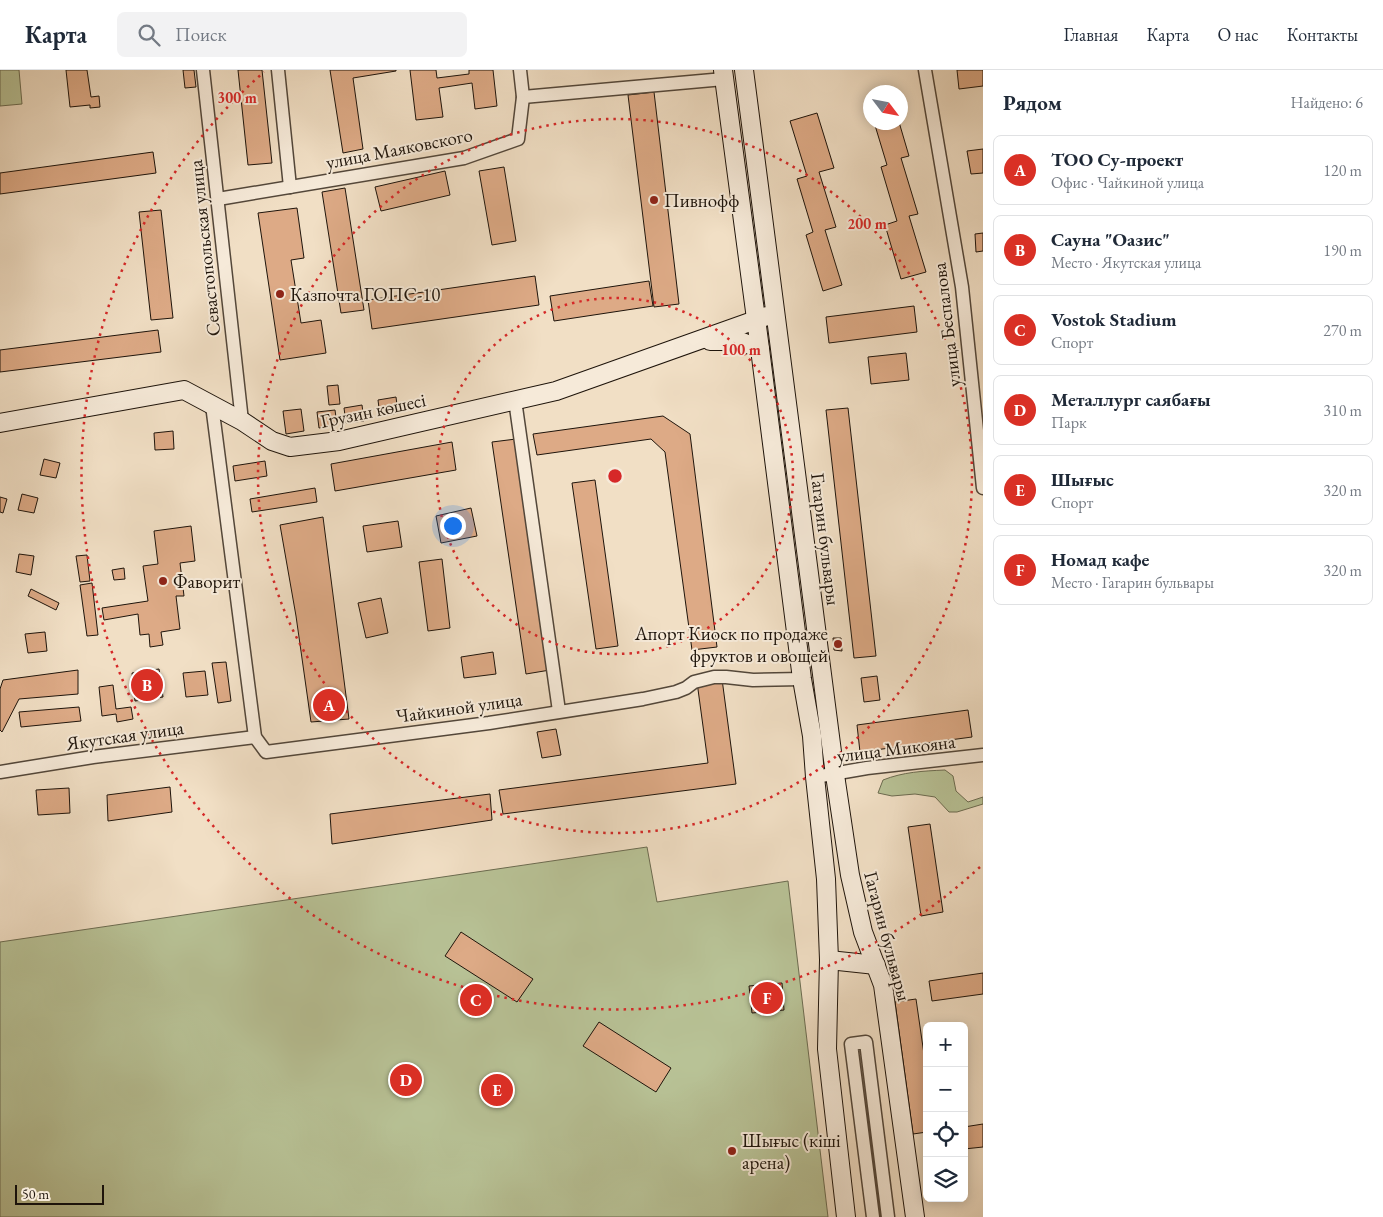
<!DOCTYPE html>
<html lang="ru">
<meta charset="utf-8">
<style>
:root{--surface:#fff;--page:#f2f2f3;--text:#1f2937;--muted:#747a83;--line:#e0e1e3;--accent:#d93025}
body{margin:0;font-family:"EB Garamond",serif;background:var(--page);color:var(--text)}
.controls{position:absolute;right:15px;bottom:15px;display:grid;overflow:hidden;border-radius:8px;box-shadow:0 2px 12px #0003}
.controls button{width:45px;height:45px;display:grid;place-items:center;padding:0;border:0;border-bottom:1px solid var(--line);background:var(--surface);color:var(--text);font:25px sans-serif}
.compass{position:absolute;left:863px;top:15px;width:45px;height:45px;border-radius:50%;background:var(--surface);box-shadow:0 2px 12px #0003;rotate:122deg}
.scale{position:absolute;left:15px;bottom:12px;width:89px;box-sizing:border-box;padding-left:5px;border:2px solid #1e140b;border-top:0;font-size:14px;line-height:18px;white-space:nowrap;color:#1e140b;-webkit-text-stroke:4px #f6ead9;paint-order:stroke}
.you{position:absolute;left:452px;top:455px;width:18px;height:18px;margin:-12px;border:4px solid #fff;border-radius:50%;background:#1a73e8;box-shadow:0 0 0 8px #1a73e833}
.badge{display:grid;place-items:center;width:32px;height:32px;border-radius:50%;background:var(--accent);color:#fff;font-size:16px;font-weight:700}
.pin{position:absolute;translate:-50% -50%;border:2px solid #fff;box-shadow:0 1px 5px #0006}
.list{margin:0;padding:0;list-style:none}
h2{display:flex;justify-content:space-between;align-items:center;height:65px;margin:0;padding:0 20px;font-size:21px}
h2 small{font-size:16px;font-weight:400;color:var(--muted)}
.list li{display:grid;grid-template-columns:32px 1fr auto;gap:15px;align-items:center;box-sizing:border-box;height:70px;margin:0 10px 10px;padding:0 10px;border:1px solid var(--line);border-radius:8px}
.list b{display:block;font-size:19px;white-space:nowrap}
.list p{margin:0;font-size:16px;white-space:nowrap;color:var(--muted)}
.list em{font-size:16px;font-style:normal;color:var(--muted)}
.icon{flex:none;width:28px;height:28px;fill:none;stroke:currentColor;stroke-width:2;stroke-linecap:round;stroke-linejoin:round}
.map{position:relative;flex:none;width:983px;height:1147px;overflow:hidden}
header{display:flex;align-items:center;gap:30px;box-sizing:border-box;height:70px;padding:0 25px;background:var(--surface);border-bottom:1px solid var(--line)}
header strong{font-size:24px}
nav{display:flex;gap:28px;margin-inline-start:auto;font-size:18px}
.search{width:350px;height:45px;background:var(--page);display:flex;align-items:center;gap:12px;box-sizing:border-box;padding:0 18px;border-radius:8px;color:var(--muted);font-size:19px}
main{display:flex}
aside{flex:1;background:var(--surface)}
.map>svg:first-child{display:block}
</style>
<header>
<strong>Карта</strong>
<div class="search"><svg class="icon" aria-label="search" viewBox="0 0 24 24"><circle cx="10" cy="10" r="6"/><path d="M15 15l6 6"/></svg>Поиск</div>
<nav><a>Главная</a><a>Карта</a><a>О нас</a><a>Контакты</a></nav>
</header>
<main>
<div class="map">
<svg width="983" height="1147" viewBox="0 0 983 1147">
<rect width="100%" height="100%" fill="#f1dfc5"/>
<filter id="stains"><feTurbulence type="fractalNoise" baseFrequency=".004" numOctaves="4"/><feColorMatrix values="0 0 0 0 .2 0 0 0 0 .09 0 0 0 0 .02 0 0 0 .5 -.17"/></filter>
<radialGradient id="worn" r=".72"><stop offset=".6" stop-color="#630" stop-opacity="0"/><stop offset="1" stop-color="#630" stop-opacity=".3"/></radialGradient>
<g fill="#b8c296" stroke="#6b6b50">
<polygon points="0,0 19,0 22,34 0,36"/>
<path d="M945 700 953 706 956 721 968 732 983 727V734L957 742H949L935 727 915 724 892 726 878 723 883 710C903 702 923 701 945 700Z"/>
<polygon points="647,777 657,832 788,811 828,1147 0,1147 0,872"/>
</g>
<g fill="#ddaa86" stroke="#1e140b">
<polygon points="66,0 87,0 91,27 99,26 100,37 90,38 90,35 70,37"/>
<polygon points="183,0 194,0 196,17 185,18"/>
<polygon points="238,0 262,0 272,93 248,95"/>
<polygon points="330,0 396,0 396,1 353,8 363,79 343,83"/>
<polygon points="410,0 436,0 437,8 469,4 469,0 493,0 497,36 475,39 472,13 439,18 443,47 416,50"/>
<polygon points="957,0 983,0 983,16 959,19"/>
<polygon points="654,22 679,234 654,237 628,25"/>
<polygon points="817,43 834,98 819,102 836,157 825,160 842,215 823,221 806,165 813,162 797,109 807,106 790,51"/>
<polygon points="874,52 899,52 909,86 901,88 918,144 909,146 926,202 901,209 885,155 897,151 881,97 887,95"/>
<polygon points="983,79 983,103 971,104 967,81"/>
<polygon points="153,82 156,103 0,124 0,103"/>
<polygon points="504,97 516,171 492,175 479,101"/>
<polygon points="445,101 450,125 381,141 375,117"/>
<polygon points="345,118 364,240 341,243 322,122"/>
<polygon points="297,138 304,188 291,190 301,253 321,250 326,283 280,290 258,143"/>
<polygon points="161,140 173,248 151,250 139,142"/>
<polygon points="983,163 983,181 976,182 975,164"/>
<polygon points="535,206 539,235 372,259 368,230"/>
<polygon points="649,211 653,236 554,251 550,226"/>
<polygon points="914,236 917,262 829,273 826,247"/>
<polygon points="158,260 161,282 0,302 0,280"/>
<polygon points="906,283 909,310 871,314 868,287"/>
<polygon points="338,315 340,334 329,335 327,316"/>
<polygon points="396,327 398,343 380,346 378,330"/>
<polygon points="362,335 364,351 346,353 344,338"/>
<polygon points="848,338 876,586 854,588 826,340"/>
<polygon points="301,339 304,361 286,364 283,341"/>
<polygon points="335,340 337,355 319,358 317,342"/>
<polygon points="663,346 690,364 717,577 692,580 665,382 651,369 537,385 533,364"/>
<polygon points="173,361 174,379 155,380 154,363"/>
<polygon points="516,369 550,600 526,604 492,372"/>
<polygon points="452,372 456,400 335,421 331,394"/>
<polygon points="44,389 60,393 56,408 40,405"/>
<polygon points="265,391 267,406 235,411 233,396"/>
<polygon points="595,410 618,576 596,579 572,413"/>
<polygon points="315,418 317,432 252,442 250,429"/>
<polygon points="22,424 38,428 34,443 18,440"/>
<polygon points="0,427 7,429 3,443 0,442"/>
<polygon points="471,438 477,466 441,473 436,446"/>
<polygon points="323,447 349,649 311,652 296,546 280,455"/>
<polygon points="398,451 402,477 367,482 363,456"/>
<polygon points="191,456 195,491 180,493 184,526 176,526 180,559 161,562 163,575 150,577 149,564 140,565 138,544 104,550 102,538 148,531 143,496 158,494 154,461"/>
<polygon points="19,484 34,486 31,505 16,502"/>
<polygon points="87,485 90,511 80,512 76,486"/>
<polygon points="442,489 450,558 428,561 419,492"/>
<polygon points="124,498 125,509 114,510 112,500"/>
<polygon points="92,513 98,565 87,566 80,515"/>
<polygon points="31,519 59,533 56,540 28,526"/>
<polygon points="381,528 388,563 366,568 358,533"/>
<polygon points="45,562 47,581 28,583 25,564"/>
<polygon points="833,568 841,568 842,581 834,580"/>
<polygon points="493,582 496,604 464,608 461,587"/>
<polygon points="226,592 231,631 218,633 212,593"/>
<polygon points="159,599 163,627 135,631 132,603"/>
<polygon points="78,600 78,624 19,629 2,662 0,660 0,619 3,610"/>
<polygon points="205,601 208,625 186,627 183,603"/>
<polygon points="877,606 880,630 864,632 861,608"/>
<polygon points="722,609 736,714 503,744 499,720 708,693 697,612"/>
<polygon points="113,615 116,639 131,637 133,649 117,652 116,644 102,646 99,617"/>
<polygon points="79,637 81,651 21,657 19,642"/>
<polygon points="968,640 972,667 860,682 857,655"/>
<polygon points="556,659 561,685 542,688 537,662"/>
<polygon points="170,717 172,742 108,751 107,725"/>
<polygon points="69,718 70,743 38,745 36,720"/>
<polygon points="490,724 492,750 332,774 330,744"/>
<polygon points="930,754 943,842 921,846 908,757"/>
<polygon points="461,862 533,909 517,932 445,886"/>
<polygon points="983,903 983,924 932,931 929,911"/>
<polygon points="782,913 784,940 752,943 749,916"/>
<polygon points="916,929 927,1005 927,1062 913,1064 895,932"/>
<polygon points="599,952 671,998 656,1022 583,976"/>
<polygon points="983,1054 983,1077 964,1079 964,1057"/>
</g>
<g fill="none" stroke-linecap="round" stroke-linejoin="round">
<g stroke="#53473a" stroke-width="15">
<g id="street">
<polyline points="203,0 242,351"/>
<polyline points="278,0 290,117"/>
<polyline points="925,0 962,217 983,418"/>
<polyline points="523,27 724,9"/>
<polyline points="218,129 464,88 518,69 523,27 520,0"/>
<polyline points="515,330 559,641"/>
<polyline points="212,335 255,667 266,682 489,653 643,629 676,622 686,618 694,612 714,607 726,607 753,610 802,609"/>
<polyline points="0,702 93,687 255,667"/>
<polyline points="815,707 867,698 983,685"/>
<polyline points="873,1147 851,974 866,972 888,1147"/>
</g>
</g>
<g stroke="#1e140b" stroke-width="20">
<g id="secondary">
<polyline points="723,0 760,279 802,609 812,666 815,707 826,809 829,890 827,979 846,1147"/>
<polyline points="744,0 835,705 850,805 863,862 883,915 915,1147"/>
<polyline points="710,271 740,271 760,279"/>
<polyline points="0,353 184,320 242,351 272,371 290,377 339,371 556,321 767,246"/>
<polyline points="829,890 876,895"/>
</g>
</g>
<use href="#street" stroke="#f6ead9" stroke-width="12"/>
<use href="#secondary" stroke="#f6ead9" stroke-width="18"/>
</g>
<g fill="none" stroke="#d62828" stroke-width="2.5" stroke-dasharray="2.5 5">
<circle cx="615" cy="406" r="178"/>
<circle cx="615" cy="406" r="357"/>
<path d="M980 797A535 535 0 1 1 264 2"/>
</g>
<g fill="#8f2418" stroke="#f6ead9" stroke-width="2">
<circle cx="654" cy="130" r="5"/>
<circle cx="280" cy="224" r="5"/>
<circle cx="163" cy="511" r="5"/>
<circle cx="838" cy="574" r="5"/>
<circle cx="732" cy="1081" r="5"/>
</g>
<g text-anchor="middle" stroke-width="4" stroke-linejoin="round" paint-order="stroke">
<g font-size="19" fill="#1e140b" stroke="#f6ead9">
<text transform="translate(399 78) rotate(-11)" y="7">улица Маяковского</text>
<text transform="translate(204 178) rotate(-96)" y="7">Севастопольская улица</text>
<text transform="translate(946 255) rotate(-97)" y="7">улица Беспалова</text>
<text transform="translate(373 340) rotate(-12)" y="7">Грузин көшесі</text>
<text transform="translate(826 469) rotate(83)" y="7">Гагарин бульвары</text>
<text transform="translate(459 637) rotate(-8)" y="7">Чайкиной улица</text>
<text transform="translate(125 665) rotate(-8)" y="7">Якутская улица</text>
<text transform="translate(896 678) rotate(-7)" y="7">улица Микояна</text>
<text transform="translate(888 866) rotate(75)" y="7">Гагарин бульвары</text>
</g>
<g font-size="19" fill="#1e140b" stroke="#f6ead9" text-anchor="start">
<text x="664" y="137">Пивнофф</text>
<text x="290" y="231">Казпочта ГОПС-10</text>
<text x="173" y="518">Фаворит</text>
<text x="828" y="570" text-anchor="end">Апорт Киоск по продаже<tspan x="828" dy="22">фруктов и овощей</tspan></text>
<text x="742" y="1077">Шығыс (кіші<tspan x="742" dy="22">арена)</tspan></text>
</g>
</g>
<circle cx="615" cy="406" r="8" fill="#d62828" stroke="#f6ead9" stroke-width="2.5"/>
<g font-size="15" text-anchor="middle" font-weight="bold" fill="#d62828" stroke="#f6ead9" stroke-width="4" stroke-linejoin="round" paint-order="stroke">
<text x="237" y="33">300 m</text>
<text x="867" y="159">200 m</text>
<text x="741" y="285">100 m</text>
</g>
<rect width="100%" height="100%" filter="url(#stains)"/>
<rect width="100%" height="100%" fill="url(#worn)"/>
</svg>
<div class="controls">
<button>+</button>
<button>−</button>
<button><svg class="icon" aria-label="locate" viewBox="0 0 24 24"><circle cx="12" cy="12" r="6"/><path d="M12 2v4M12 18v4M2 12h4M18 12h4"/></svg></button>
<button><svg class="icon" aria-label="layers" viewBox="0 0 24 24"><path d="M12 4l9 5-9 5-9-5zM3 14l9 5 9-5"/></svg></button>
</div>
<svg class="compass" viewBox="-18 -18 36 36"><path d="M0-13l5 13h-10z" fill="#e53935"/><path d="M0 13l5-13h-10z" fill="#747a83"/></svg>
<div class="scale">50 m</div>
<div class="you"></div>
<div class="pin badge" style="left:329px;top:635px">A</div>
<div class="pin badge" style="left:147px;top:615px">B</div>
<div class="pin badge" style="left:476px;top:930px">C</div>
<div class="pin badge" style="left:406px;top:1010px">D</div>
<div class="pin badge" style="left:497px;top:1020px">E</div>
<div class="pin badge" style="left:767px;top:928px">F</div>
</div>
<aside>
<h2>Рядом<small>Найдено: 6</small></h2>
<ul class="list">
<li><span class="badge">A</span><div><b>ТОО Су-проект</b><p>Офис · Чайкиной улица</p></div><em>120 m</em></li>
<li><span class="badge">B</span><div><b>Сауна &quot;Оазис&quot;</b><p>Место · Якутская улица</p></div><em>190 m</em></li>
<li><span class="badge">C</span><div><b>Vostok Stadium</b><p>Спорт</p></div><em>270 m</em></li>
<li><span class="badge">D</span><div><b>Металлург саябағы</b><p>Парк</p></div><em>310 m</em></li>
<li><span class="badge">E</span><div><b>Шығыс</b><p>Спорт</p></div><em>320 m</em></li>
<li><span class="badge">F</span><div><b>Номад кафе</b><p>Место · Гагарин бульвары</p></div><em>320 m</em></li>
</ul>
</aside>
</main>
